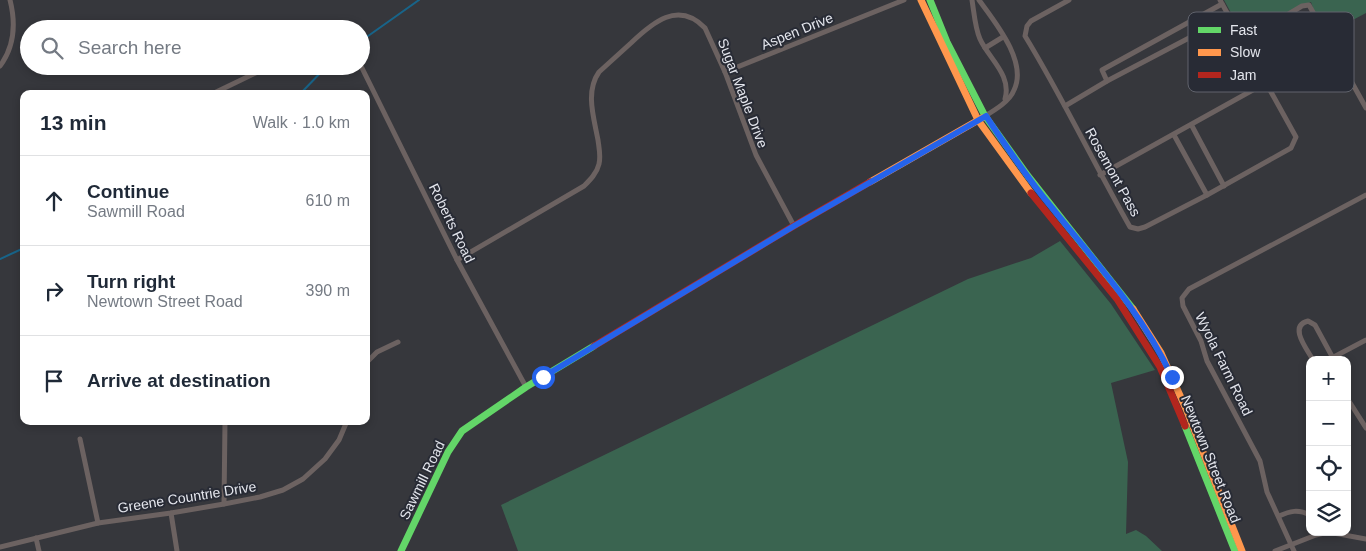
<!DOCTYPE html>
<meta charset="utf-8">
<style>
:root{--surface:#fff;--page:#f2f2f3;--text:#1f2937;--muted:#747a83;--line:#e0e1e3}
body{margin:0;font-family:Helvetica,sans-serif;background:var(--page);color:var(--text)}
.controls{position:absolute;right:15px;bottom:15px;display:grid;overflow:hidden;border-radius:10px;box-shadow:0 2px 8px #0003}
.controls button{width:45px;height:45px;display:grid;place-items:center;padding:0;border:0;border-bottom:1px solid var(--line);background:var(--surface);color:var(--text);font:25px sans-serif}
.stop{position:absolute;width:15px;height:15px;margin:-11px;border:4px solid #2563eb;border-radius:50%;background:#fff}
.stop.end{background:#2563eb;border-color:#fff;box-shadow:0 1px 5px #0008}
.list{margin:0;padding:0;list-style:none}
h2{display:flex;justify-content:space-between;align-items:center;height:65px;margin:0;padding:0 20px;font-size:21px}
h2 small{font-size:16px;font-weight:400;color:var(--muted)}
.list li{display:grid;grid-template-columns:32px 1fr auto;gap:15px;align-items:center;box-sizing:border-box;height:90px;padding:0 20px;border-top:1px solid var(--line)}
.list b{display:block;font-size:19px;white-space:nowrap}
.list p{margin:0;font-size:16px;white-space:nowrap;color:var(--muted)}
.list em{font-size:16px;font-style:normal;color:var(--muted)}
.icon{flex:none;width:28px;height:28px;fill:none;stroke:currentColor;stroke-width:2;stroke-linecap:round;stroke-linejoin:round}
.map{position:relative;flex:none;width:1366px;height:551px;overflow:hidden}
.search{position:absolute;background:var(--surface);box-shadow:0 2px 8px #0003;left:20px;top:20px;width:350px;height:55px;display:flex;align-items:center;gap:12px;box-sizing:border-box;padding:0 18px;border-radius:28px;color:var(--muted);font-size:19px}
.panel{position:absolute;background:var(--surface);box-shadow:0 2px 8px #0003;left:20px;top:90px;width:350px;height:335px;border-radius:10px}
.map>svg:first-child{display:block}
</style>
<div class="map">
<svg width="1366" height="551" viewBox="0 0 1366 551">
<rect width="100%" height="100%" fill="#36373c"/>
<g fill="#3a6450">
<polygon points="1224,0 1366,0 1366,13 1330,32 1314,11 1311,2 1285,13 1247,34 1241,31"/>
<polygon points="1060,241 1111,304 1155,370 1111,383 1128,462 1126,534 1136,530 1146,536 1162,551 518,551 501,505 968,279 1031,258"/>
</g>
<g fill="none" stroke-linecap="round" stroke-linejoin="round">
<g stroke="#186489" stroke-width="2">
<polyline points="361,41 419,0"/>
<polyline points="300,94 327,66"/>
<polyline points="0,259 24,248"/>
</g>
<g stroke="#6c6261" stroke-width="5">
<path d="M972 0C974 12 975 28 980 39 989 59 1012 75 1005 99"/>
<path d="M979 0C995 22 1028 62 1014 90 1010 101 995 110 985 116"/>
<path d="M1069 0 1031 21 1027 26 1025 36C1063 98 1094 164 1130 227L1138 229 1145 227 1207 195 1291 148 1296 137 1220 0"/>
<polyline points="1243,41 1302,6 1309,5 1366,108"/>
<polyline points="985,48 1003,37"/>
<path d="M0 66C15 46 16 24 10 0"/>
<polyline points="361,66 457,260 526,387"/>
<polyline points="725,72 904,0"/>
<polyline points="1107,81 1102,70 1222,4"/>
<polyline points="212,94 270,66"/>
<polyline points="1065,106 1107,81 1229,17"/>
<polyline points="1192,126 1224,186"/>
<polyline points="1174,135 1207,195"/>
<polyline points="1100,175 1332,46"/>
<path d="M457 260 584 186C590 180 597 173 599 164 601 156 599 148 598 140 594 118 585 92 599 72 610 62 620 53 631 43 652 23 678 0 705 28L725 72 756 155 794 226"/>
<path d="M1313 360C1307 349 1288 326 1308 321L1315 325 1334 360"/>
<polyline points="1328,360 1366,340"/>
<polyline points="366,363 377,352 398,342"/>
<polyline points="1347,398 1366,428"/>
<polyline points="80,439 98,523"/>
<polyline points="224,504 225,421"/>
<polyline points="171,513 177,551"/>
<path d="M1279 516C1290 511 1298 509 1310 515"/>
<polyline points="36,538 39,551"/>
<polyline points="0,547 98,523 171,513 224,504 260,497 283,490 303,479 325,459 339,440 347,421"/>
<polyline points="1275,551 1316,535 1328,532 1366,539"/>
<polyline points="1294,551 1267,492 1260,461 1207,361 1201,341 1183,306 1182,298 1189,289 1366,195"/>
</g>
<g stroke="#63d668" stroke-width="7">
<polyline points="930,0 947,42 985,116 1028,176 1133,309"/>
<polyline points="1185,426 1235,551"/>
<polyline points="401,551 448,452 462,431 526,387 594,346"/>
</g>
<g stroke="#ff974d" stroke-width="7">
<polyline points="921,0 978,120 1031,193"/>
<polyline points="870,182 982,118"/>
<polyline points="1133,309 1161,353 1186,409 1242,551"/>
</g>
<g stroke="#b3261e" stroke-width="7">
<polyline points="1031,193 1117,299 1160,367 1185,426"/>
<polyline points="594,346 792,227 870,182"/>
</g>
</g>
<g fill="none" stroke-linecap="round" stroke-linejoin="round">
<path stroke="#2563eb" stroke-width="6" d="M543 377 794 226 986 116C1007 148 1028 179 1053 209 1097 264 1142 313 1172 377"/>
</g>
<g text-anchor="middle" stroke-width="4" stroke-linejoin="round" paint-order="stroke">
<g font-size="14" fill="#e4e6ed" stroke="#282b35">
<text transform="translate(797 31) rotate(-22)" y="5">Aspen Drive</text>
<text transform="translate(743 93) rotate(69)" y="5">Sugar Maple Drive</text>
<text transform="translate(1113 172) rotate(61)" y="5">Rosemont Pass</text>
<text transform="translate(452 223) rotate(64)" y="5">Roberts Road</text>
<text transform="translate(1224 364) rotate(64)" y="5">Wyola Farm Road</text>
<text transform="translate(1211 459) rotate(68)" y="5">Newtown Street Road</text>
<text transform="translate(422 480) rotate(-64)" y="5">Sawmill Road</text>
<text transform="translate(187 497) rotate(-9)" y="5">Greene Countrie Drive</text>
</g>
</g>
<rect x="1188" y="12" width="166" height="80" rx="8" fill="#282b35" stroke="#60636c" stroke-width="1"/>
<rect x="1198" y="27" width="23" height="6" fill="#63d668"/>
<rect x="1198" y="49" width="23" height="7" fill="#ff974d"/>
<rect x="1198" y="72" width="23" height="6" fill="#b3261e"/>
<g font-size="14" fill="#e4e6ed">
<text x="1230" y="35">Fast</text>
<text x="1230" y="57">Slow</text>
<text x="1230" y="80">Jam</text>
</g>
</svg>
<div class="controls">
<button>+</button>
<button>−</button>
<button><svg class="icon" aria-label="locate" viewBox="0 0 24 24"><circle cx="12" cy="12" r="6"/><path d="M12 2v4M12 18v4M2 12h4M18 12h4"/></svg></button>
<button><svg class="icon" aria-label="layers" viewBox="0 0 24 24"><path d="M12 4l9 5-9 5-9-5zM3 14l9 5 9-5"/></svg></button>
</div>
<div class="stop" style="left:543px;top:377px"></div>
<div class="stop end" style="left:1172px;top:377px"></div>
<div class="search"><svg class="icon" aria-label="search" viewBox="0 0 24 24"><circle cx="10" cy="10" r="6"/><path d="M15 15l6 6"/></svg>Search here</div>
<section class="panel">
<h2>13 min<small>Walk · 1.0 km</small></h2>
<ul class="list">
<li><svg class="icon" aria-label="ahead" viewBox="0 0 24 24"><path d="M12 20V5M6 11l6-6 6 6"/></svg><div><b>Continue</b><p>Sawmill Road</p></div><em>610 m</em></li>
<li><svg class="icon" aria-label="right" viewBox="0 0 24 24"><path d="M7 20v-9h11M14 6l5 5-5 5"/></svg><div><b>Turn right</b><p>Newtown Street Road</p></div><em>390 m</em></li>
<li><svg class="icon" aria-label="arrive" viewBox="0 0 24 24"><path d="M6 21V4h12l-3 4 3 4H6"/></svg><div><b>Arrive at destination</b></div></li>
</ul>
</section>
</div>
